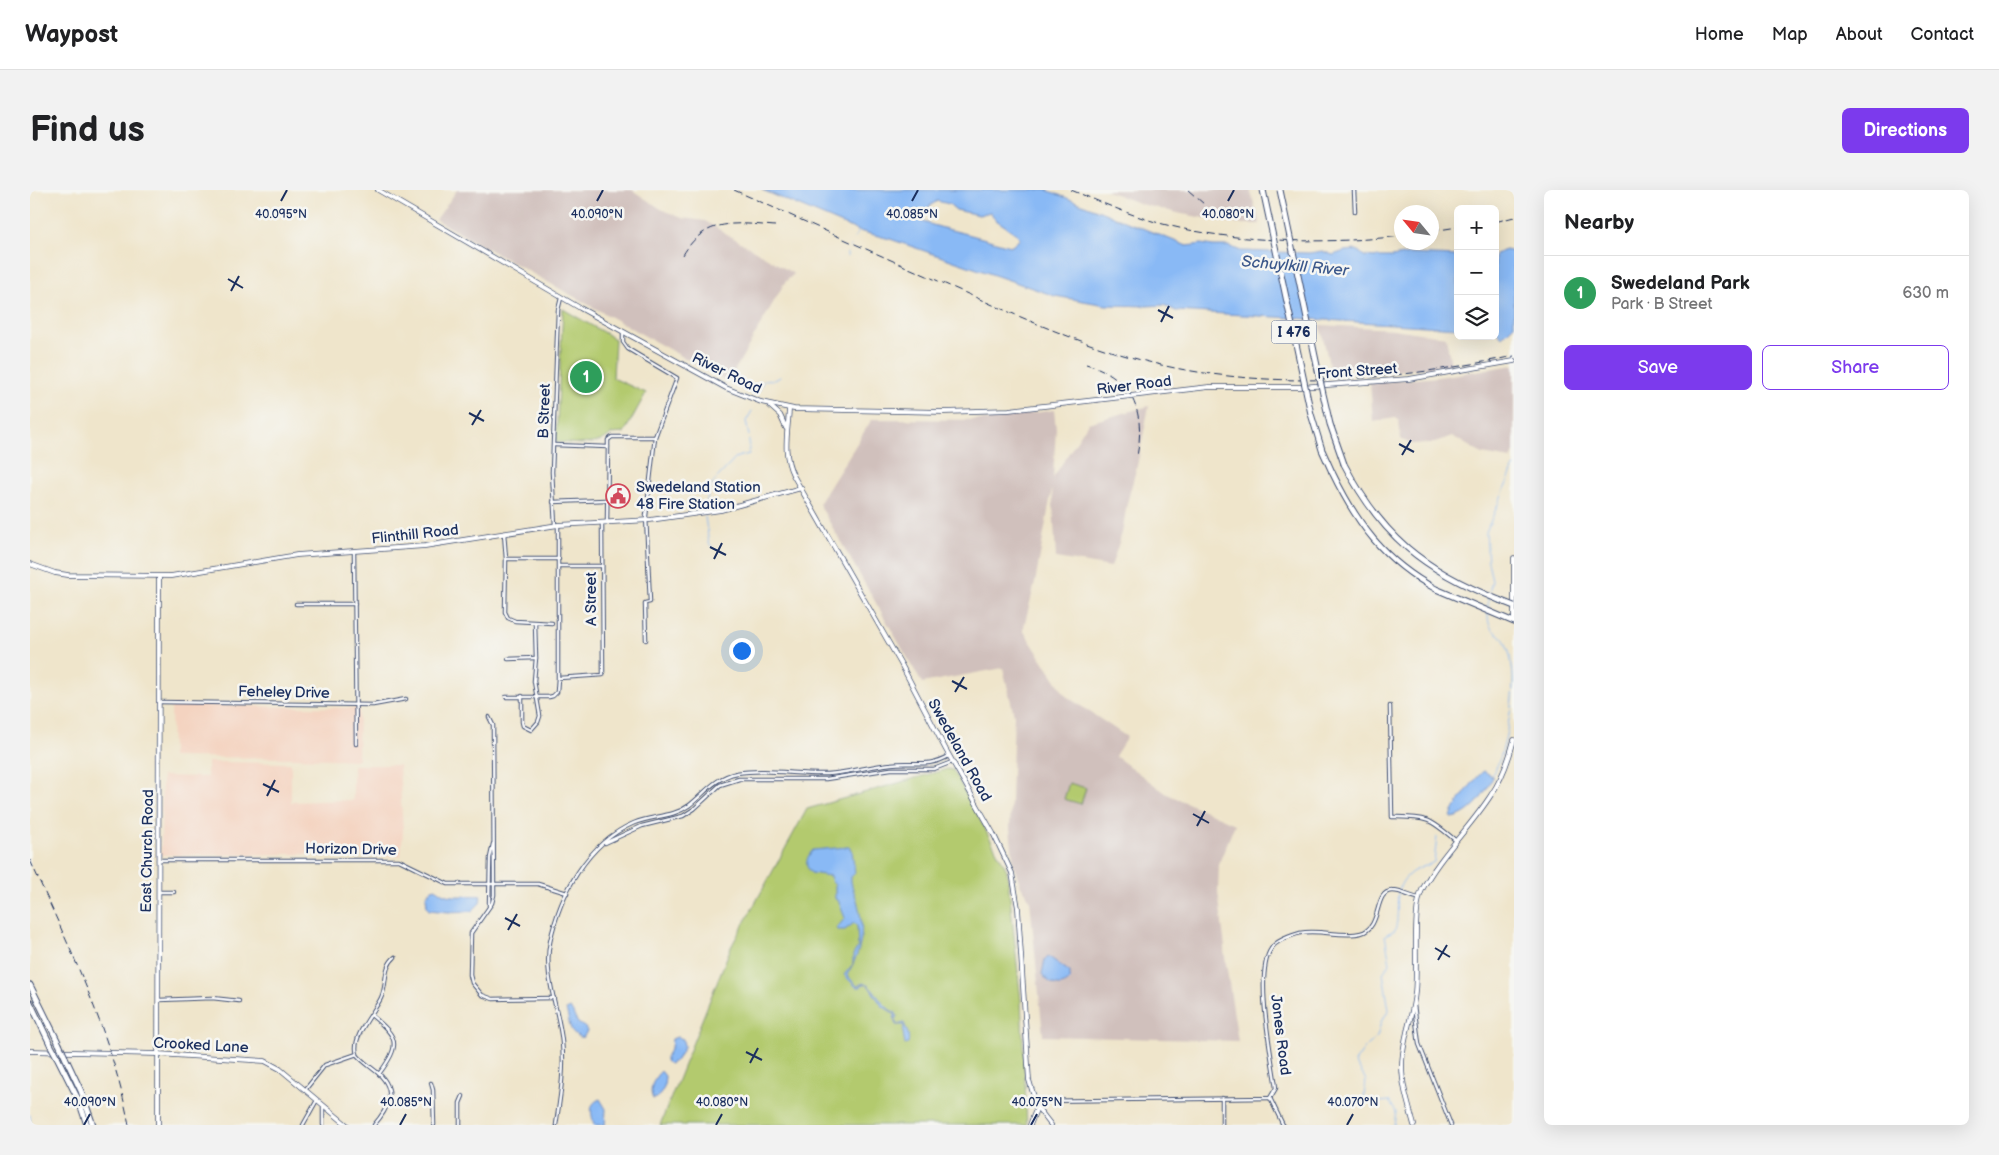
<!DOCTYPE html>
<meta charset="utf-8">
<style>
:root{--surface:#fff;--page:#f2f2f2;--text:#202124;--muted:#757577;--line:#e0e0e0;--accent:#7c3aed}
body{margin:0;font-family:"Balsamiq Sans",sans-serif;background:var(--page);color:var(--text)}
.controls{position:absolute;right:15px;top:15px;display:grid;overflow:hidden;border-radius:8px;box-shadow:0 5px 20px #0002}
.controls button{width:45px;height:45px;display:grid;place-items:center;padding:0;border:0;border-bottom:1px solid var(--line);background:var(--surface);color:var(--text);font:25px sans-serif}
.compass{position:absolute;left:1364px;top:15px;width:45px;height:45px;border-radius:50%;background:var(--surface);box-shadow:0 5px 20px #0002;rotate:299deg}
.you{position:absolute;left:711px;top:460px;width:18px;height:18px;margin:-12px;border:4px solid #fff;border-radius:50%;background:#1a73e8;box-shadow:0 0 0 8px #1a73e833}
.badge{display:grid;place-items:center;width:32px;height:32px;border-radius:50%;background:var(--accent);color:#fff;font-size:16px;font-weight:700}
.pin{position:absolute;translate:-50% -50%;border:2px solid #fff;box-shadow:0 1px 5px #0006}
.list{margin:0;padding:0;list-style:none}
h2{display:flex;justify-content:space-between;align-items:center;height:65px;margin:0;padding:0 20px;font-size:21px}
h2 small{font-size:16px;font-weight:400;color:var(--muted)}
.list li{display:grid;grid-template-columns:32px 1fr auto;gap:15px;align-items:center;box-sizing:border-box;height:75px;padding:0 20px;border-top:1px solid var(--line)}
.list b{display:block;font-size:19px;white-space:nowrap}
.list p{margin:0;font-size:16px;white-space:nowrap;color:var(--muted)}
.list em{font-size:16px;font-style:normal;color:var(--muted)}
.actions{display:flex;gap:10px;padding:15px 20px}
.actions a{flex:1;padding:11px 0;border:1px solid var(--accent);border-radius:8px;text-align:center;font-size:18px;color:var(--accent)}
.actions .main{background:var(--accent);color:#fff}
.icon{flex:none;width:28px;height:28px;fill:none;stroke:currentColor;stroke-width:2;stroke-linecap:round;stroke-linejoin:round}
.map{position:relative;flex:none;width:1484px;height:935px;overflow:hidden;border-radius:8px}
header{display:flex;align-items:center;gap:30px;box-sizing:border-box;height:70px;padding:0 25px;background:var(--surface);border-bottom:1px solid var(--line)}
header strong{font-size:24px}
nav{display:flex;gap:28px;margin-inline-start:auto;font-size:18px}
.intro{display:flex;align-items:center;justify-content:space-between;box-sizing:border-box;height:120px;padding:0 30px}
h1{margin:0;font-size:35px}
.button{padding:12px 22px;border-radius:8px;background:var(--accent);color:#fff;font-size:18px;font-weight:700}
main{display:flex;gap:30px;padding:0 30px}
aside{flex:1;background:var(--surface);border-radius:8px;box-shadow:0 5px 20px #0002}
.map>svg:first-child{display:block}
</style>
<header>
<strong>Waypost</strong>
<nav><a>Home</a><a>Map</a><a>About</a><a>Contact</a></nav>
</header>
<div class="intro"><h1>Find us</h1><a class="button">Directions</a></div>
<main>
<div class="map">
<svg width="1484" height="935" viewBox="0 0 1484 935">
<rect width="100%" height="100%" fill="#f6f6f2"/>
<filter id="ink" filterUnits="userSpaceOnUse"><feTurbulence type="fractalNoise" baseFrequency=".02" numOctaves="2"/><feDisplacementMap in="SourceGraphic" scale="10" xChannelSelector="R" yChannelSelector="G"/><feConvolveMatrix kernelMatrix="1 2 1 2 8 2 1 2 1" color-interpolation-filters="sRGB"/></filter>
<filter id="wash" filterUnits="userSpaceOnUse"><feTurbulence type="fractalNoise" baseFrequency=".0096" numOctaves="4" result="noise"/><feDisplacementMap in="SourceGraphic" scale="20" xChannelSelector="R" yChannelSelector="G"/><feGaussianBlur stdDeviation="1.12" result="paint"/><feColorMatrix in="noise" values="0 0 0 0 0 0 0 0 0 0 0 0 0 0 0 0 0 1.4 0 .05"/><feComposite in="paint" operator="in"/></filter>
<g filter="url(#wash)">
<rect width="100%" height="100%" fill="#efe5cb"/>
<g fill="#f4d3c0">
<polygon points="141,515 329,518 328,570 265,568 142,567"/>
<polygon points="177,572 261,573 261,612 323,610 323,575 369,575 373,641 371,666 258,664 132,665 131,663 132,586 177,587"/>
</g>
<g fill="#d0c0bc">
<polygon points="427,0 602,0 631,19 652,28 675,31 764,84 755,92 698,192 406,30"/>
<polygon points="1075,0 1220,0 1230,34 1208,34 1152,24 1111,14"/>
<polygon points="1290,135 1363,139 1416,147 1421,175 1337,184 1336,176 1300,178"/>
<polygon points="1484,175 1484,262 1481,269 1452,264 1422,246 1403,253 1381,254 1371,249 1369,231 1365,228 1343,232 1340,193 1408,187"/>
<polygon points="1119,216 1107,276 1097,313 1092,343 1081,377 1026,368 1022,299 1005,393 993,440 1036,506 1097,547 1085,566 1137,604 1205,634 1189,673 1188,702 1195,757 1194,761 1208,851 1013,846 1000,710 990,694 984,676 980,639 984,525 973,478 892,493 789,314 842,229 957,230 1024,220 1026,239 1023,288 1058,233"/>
</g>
<g fill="#b3ca6e" stroke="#677c66">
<path d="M533 119 585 149 583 188 616 203 594 243 581 244C567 258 545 253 526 252Z"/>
<polygon points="917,579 923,580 977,680 991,811 997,935 630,935 701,757 777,619"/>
<polygon points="1039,593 1056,598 1051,614 1034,609"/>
</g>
<g fill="#89b9f5" stroke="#5274aa" fill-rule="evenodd">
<path d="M732 0H1017L1157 56 1172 54 1183 56H1198L1211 61 1279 63 1292 61 1303 65 1315 61 1327 60 1334 66 1346 67H1362L1379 64 1428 66V138L1146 121 1134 115 1117 116 1076 115 1025 106 860 49 829 41ZM907 11 919 14 926 20 949 25 960 22 966 30 988 45 990 49 982 56C970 54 964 51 952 48 931 42 909 38 888 30L885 27 887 25Z"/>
<polygon points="1476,60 1484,62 1484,135 1472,147 1465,139 1465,64"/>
<path d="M1454 581 1463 587C1456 604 1440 626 1421 628 1421 620 1447 585 1454 581Z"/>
<path d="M817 657H819L822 661 825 683 821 687V691C822 698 825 704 827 710 835 741 833 758 817 785L827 796 833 793C847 798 849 816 866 823L867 826 865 830 867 835 874 833C877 841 880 846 878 854L875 855 873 843 874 835H866L864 830 865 824 852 816 838 795 832 794 831 797H826L814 785 823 774V765L828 757 827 736 824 733 815 740H807L806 739 815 728 808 710 805 709V695L802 692 800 686 781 683C774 676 776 667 783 660Z"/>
<path d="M406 698C416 711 437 704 451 706L450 713 442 721 419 722 399 720 397 717 396 706 402 699Z"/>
<path d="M1018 766 1040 782V790C1030 800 1019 794 1012 784L1015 769Z"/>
<path d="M540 818C544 823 544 828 548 833 552 836 555 836 557 841L553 848C539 844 540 835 537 823L536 820Z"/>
<polygon points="647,847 653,849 654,857 647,870 639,874 636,871 636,867 641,858 642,849"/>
<path d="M631 881 635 886 634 898 627 908 623 909C618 900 624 887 631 881Z"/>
<path d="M570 909 576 919 575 935H564C562 925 557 914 570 909Z"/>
</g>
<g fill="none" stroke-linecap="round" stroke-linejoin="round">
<g stroke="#89b9f5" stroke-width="1">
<polyline points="824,49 829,41"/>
<polyline points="819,58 821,56"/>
<polyline points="817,66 817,63"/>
<path d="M728 202C735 193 728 188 745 190L750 187"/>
<polyline points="719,246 716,231 722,221"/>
<polyline points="675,320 679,300 686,289 707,267 719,264 719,250"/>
<polyline points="675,327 679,353 682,357"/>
<polyline points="1459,403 1462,391 1458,372 1456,342 1484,277"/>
<polyline points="1458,418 1458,407"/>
<path d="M1458 422C1457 446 1471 440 1476 454 1481 465 1483 480 1483 492 1483 510 1474 575 1461 585"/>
<polyline points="0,925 1,935"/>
<path d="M1364 935 1366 922 1359 911 1339 913 1334 907 1336 890 1325 872 1335 858 1347 847 1351 832 1359 820 1353 783 1360 773 1355 745 1365 740C1372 719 1359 699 1382 682 1388 678 1397 676 1404 672L1407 647"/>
</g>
</g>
</g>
<g filter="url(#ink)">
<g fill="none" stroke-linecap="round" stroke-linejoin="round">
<g stroke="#3b4a6e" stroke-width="4.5">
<g id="street">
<polyline points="1324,0 1325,22"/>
<polyline points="593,142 593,152 598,159 647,188 625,247 616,326 620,412 615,413 616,450"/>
<polyline points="524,255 578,257 578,250 582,247 625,247"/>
<polyline points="523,312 576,310"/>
<polyline points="577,333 578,257"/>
<polyline points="525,335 522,282 528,120 531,108"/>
<polyline points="474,343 476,369 475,422 478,428 485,431 522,433"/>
<polyline points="324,361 326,554"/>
<polyline points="476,369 529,369"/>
<polyline points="529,376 572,376"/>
<polyline points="266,414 325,414"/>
<polyline points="478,469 506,468"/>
<polyline points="529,488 573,485 572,333"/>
<polyline points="492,506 492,532 493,536 501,540 508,532 510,526 504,491 506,468 505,433"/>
<polyline points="476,507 519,507 523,506 527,502 528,488 528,335"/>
<polyline points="130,512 343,515 376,509"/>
<path d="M1360 516 1362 627C1398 628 1398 627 1425 650"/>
<polyline points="459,527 463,535 464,705 462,713 441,743 440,785 442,793 452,805 463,809 524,808"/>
<polyline points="575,653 612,636 653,626 664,619 690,595 709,589 796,589 861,579 904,579 922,572"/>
<polyline points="128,670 369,670 418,694 508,694 537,703"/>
<polyline points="129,702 144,702"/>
<polyline points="459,716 460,668 463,654"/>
<polyline points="129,810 182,808 209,811"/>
<polyline points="1384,815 1389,854 1421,935"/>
<path d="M341 825C369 848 371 854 349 884"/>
<path d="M327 864C321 847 344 823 351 808 358 794 352 778 365 767"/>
<path d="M327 865C333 872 341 877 348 883 368 901 358 919 344 935"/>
<polyline points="401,893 403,900 404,935"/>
<polyline points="275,900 295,875 327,864"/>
<polyline points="1192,908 1192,935"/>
<polyline points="1240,908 1253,935"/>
<path d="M1005 911 1240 908 1246 898C1242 867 1224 784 1241 759 1246 750 1261 746 1270 743 1290 739 1313 748 1331 743 1353 737 1343 700 1363 701 1372 701 1380 707 1389 708"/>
<polyline points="273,935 287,910"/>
<polyline points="293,935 293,917"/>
<polyline points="430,935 430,913 433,906"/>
<path d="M526 935C530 908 535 880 532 852 529 819 513 786 520 752 530 704 557 653 604 633 617 628 631 627 644 623 669 616 677 589 707 583 736 578 768 585 797 584 818 583 839 576 861 574 883 571 898 578 919 566"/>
</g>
</g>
<g stroke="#3b4a6e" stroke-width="5.5">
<g id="secondary">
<polyline points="348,0 550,118 696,198 731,212 764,219 914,222 979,220 1179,197 1270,197 1379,189 1484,171"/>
<polyline points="740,216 750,225 756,238"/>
<path d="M759 219C758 243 752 262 763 285L871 474 916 560 963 643 982 683 988 718 999 890 1007 917 1021 935"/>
<polyline points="1484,368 1484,429"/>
<polyline points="0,374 25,383 38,385 141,386 267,365 395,356 528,335 620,330 691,320 771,298"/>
<polyline points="0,861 128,864 235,871 250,879 317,935"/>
<polyline points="128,935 129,387"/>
<polyline points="1000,935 1007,917"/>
<path d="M1384 935C1379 916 1372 896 1372 876 1372 850 1383 827 1385 802 1388 776 1382 720 1392 700 1410 665 1440 638 1461 605 1472 589 1479 569 1484 550"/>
</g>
</g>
<g stroke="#3b4a6e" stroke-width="7">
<g id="highway">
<path d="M1314 274C1352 347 1394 380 1469 410"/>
<path d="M1302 282C1327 334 1354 371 1406 399L1484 432"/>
<polyline points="0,795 29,854"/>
<polyline points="0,812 20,854"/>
<polyline points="27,867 49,911 57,935"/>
<polyline points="35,867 51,901 63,935"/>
</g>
</g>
<use href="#street" stroke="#fff" stroke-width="2.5"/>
<use href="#secondary" stroke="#fff" stroke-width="4"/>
<use href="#highway" stroke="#fff" stroke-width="5"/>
<g stroke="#1b2f5e" stroke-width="1" stroke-dasharray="8 4" stroke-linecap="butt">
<path d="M704 0C776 32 849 65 922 97 995 129 1066 162 1145 178 1258 200 1372 189 1484 166"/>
<path d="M1041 0C1073 13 1106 28 1141 36 1210 53 1300 54 1372 46"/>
<polyline points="1158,0 1174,14"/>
<polyline points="1465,32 1484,27"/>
<polyline points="1402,41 1428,37"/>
<path d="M653 65C675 27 707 33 745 36"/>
<path d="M1056 174C1102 186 1116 222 1107 266"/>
<path d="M0 670C39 757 81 841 99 935"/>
</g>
<g stroke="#3b4a6e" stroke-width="7" stroke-linecap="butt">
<g id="highway-bridge">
<polyline points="1233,0 1281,224 1292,260 1302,282"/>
<polyline points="1250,0 1293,204 1300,234 1314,274"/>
<polyline points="1469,410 1484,416"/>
<polyline points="20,854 27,867"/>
<polyline points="29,854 35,867"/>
</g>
</g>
<use href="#highway-bridge" stroke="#fff" stroke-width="5"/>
</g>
</g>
<path fill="none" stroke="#1b2f5e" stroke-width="2" d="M251 11 257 0M567 11 573 0M882 11 888 0M1198 11 1204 0M198 89 213 98M201 101 209 86M1128 120 1143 128M1131 132 1139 116M439 223 454 231M442 235 451 220M1369 254 1384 262M1372 265 1381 250M680 357 696 365M684 369 692 353M922 491 937 499M925 502 934 487M233 594 249 602M237 606 245 590M1163 624 1179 633M1167 636 1175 621M475 728 490 736M478 740 487 724M1405 758 1420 767M1408 770 1417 755M716 862 732 870M720 873 728 858M54 935 60 924M370 935 376 924M686 935 692 924M1001 935 1007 924M1317 935 1323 924"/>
<defs>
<g id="civic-ring" transform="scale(1.25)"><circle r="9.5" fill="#f6f6f2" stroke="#d1495b" stroke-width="1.5"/><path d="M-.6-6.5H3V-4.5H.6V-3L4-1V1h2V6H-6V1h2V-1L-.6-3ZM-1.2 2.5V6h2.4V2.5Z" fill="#d1495b"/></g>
</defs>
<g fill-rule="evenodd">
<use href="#civic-ring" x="588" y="306"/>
</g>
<g text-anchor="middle" stroke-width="5" stroke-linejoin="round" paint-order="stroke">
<rect fill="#f6f6f2" stroke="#5d6b8a" stroke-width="1" x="1241.5" y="130.5" width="45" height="23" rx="4"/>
<g font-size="14" font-weight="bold" fill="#1b2f5e">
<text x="1264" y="147">I 476</text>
</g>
<g font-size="15" fill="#1b2f5e" stroke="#f6f6f2">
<text transform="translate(1327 181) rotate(-4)" y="5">Front Street</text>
<text transform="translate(697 183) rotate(26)" y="5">River Road</text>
<text transform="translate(1104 195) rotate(-7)" y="5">River Road</text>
<text transform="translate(514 221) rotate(-88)" y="5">B Street</text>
<text transform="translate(385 344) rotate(-6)" y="5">Flinthill Road</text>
<text transform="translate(561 409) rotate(-90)" y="5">A Street</text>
<text transform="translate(254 502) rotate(1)" y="5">Feheley Drive</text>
<text transform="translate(930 560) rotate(61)" y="5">Swedeland Road</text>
<text transform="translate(321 659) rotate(1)" y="5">Horizon Drive</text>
<text transform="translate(117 661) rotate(-89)" y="5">East Church Road</text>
<text transform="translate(1251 845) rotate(83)" y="5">Jones Road</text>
<text transform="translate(171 855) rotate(3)" y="5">Crooked Lane</text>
</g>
<g font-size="15" fill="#1b2f5e" stroke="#f6f6f2" text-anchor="start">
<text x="606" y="302">Swedeland Station<tspan x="606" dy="17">48 Fire Station</tspan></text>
</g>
<g font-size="16" font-style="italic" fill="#3c588b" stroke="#f6f6f2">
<text transform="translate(1265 75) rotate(5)" y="6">Schuylkill River</text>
</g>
</g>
<g font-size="12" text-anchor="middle" fill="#1b2f5e" stroke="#f6f6f2" stroke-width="5" stroke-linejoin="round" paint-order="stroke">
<text x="251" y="28">40.095°N</text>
<text x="567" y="28">40.090°N</text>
<text x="882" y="28">40.085°N</text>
<text x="1198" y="28">40.080°N</text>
<text x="60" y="916">40.090°N</text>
<text x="376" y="916">40.085°N</text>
<text x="692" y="916">40.080°N</text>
<text x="1007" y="916">40.075°N</text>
<text x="1323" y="916">40.070°N</text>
</g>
</svg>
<div class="controls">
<button>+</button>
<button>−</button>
<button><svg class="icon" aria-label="layers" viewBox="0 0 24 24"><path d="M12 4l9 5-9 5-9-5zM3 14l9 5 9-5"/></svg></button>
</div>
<svg class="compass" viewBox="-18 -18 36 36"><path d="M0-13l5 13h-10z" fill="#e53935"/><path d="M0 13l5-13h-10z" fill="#757577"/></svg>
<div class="you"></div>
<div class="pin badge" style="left:556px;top:187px;background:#2e9e5b">1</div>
</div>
<aside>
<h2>Nearby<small></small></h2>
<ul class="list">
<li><span class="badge" style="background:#2e9e5b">1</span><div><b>Swedeland Park</b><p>Park · B Street</p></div><em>630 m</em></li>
</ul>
<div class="actions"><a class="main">Save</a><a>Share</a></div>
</aside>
</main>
